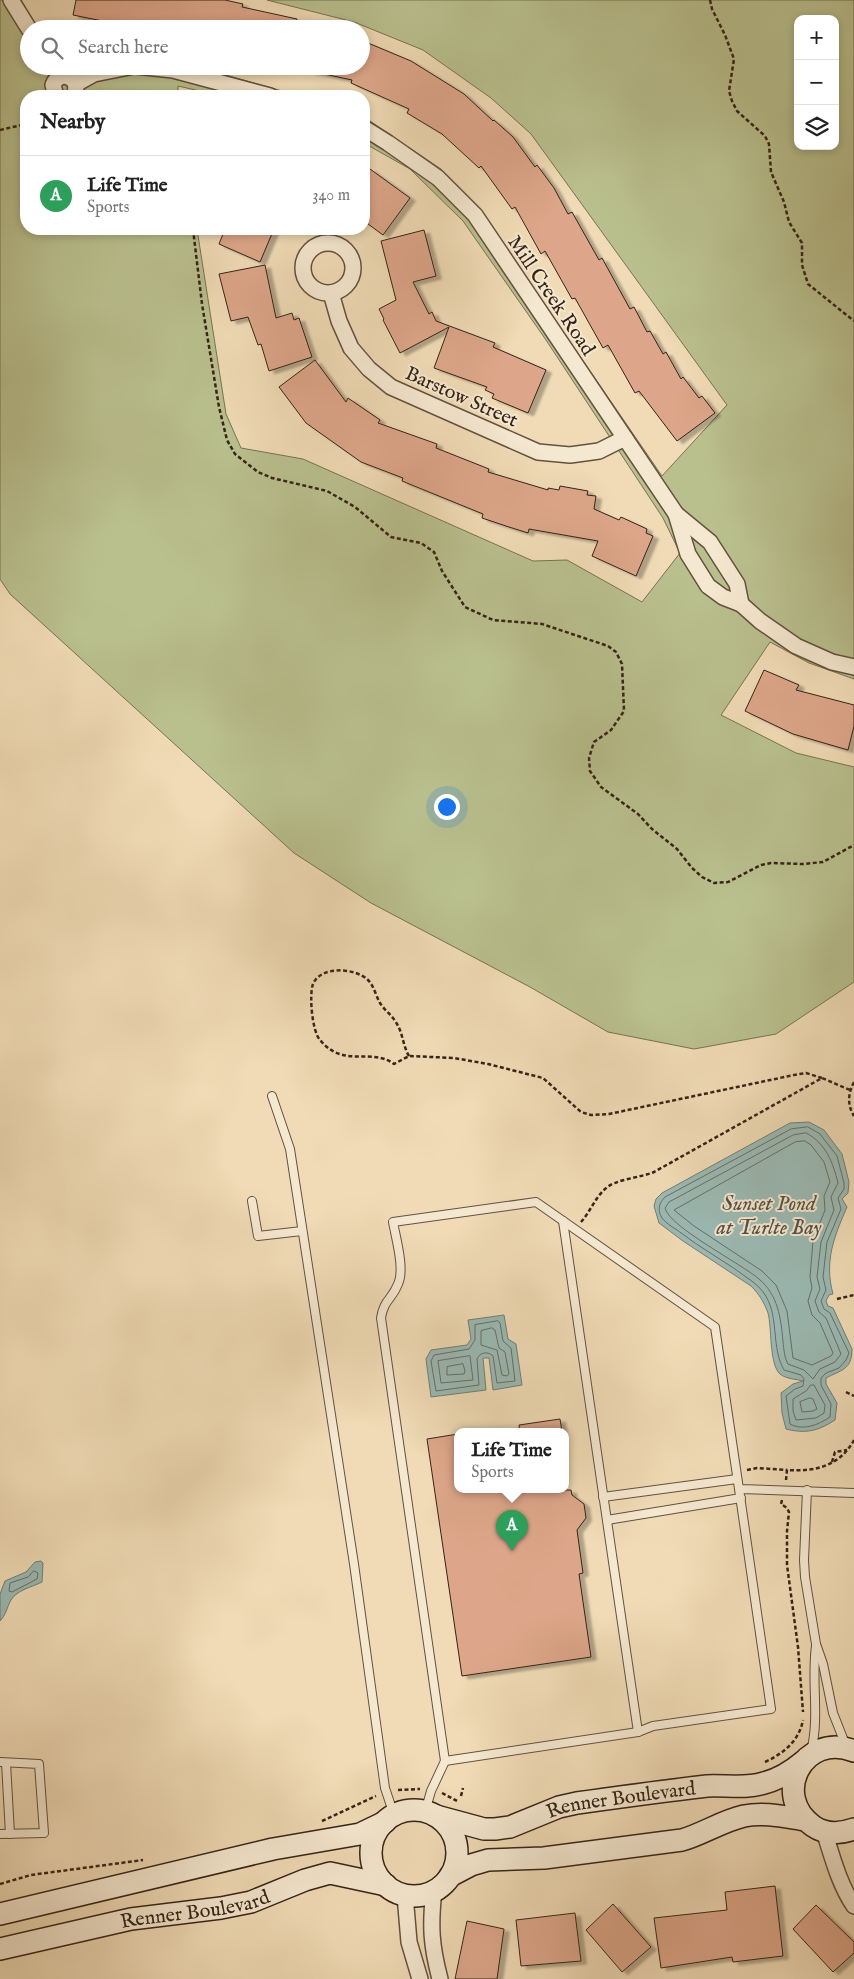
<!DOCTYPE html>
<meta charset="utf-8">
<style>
:root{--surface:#fff;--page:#f2f2f2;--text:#222;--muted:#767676;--line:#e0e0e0;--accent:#8f2418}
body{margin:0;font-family:"IM FELL English",serif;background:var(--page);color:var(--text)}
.controls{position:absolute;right:15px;top:15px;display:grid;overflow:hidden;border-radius:10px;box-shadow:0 2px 8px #0003}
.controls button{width:45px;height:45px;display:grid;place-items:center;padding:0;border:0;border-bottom:1px solid var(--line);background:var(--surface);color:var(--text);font:25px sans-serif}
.you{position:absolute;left:446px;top:806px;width:18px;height:18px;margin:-12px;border:4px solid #fff;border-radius:50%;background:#1a73e8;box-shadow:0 0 0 8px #1a73e833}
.badge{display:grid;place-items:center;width:32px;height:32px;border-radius:50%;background:var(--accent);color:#fff;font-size:16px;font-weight:700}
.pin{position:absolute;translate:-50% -41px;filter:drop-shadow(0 1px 2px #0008)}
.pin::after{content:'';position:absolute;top:26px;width:18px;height:15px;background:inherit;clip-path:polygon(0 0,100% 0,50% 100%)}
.popup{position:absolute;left:454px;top:1428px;width:115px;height:65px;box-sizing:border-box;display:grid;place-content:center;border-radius:10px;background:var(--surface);filter:drop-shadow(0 1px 4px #0005);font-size:16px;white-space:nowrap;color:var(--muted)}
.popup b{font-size:19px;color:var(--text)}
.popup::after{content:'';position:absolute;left:50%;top:100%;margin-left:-10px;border:10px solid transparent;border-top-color:var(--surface)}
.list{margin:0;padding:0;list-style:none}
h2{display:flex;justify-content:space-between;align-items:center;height:65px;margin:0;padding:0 20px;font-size:21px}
h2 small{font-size:16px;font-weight:400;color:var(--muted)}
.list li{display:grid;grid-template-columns:32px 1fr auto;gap:15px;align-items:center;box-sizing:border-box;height:80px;padding:0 20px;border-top:1px solid var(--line)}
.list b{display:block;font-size:19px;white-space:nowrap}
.list p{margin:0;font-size:16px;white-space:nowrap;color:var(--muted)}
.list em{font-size:16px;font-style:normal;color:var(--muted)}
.icon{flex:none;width:28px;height:28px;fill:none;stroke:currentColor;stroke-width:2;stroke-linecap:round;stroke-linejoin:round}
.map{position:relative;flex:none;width:854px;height:1979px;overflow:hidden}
.search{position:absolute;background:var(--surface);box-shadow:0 2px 8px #0003;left:20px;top:20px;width:350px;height:55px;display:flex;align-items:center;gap:12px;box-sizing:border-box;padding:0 18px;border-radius:28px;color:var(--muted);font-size:19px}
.panel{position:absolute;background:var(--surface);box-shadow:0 2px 8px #0003;left:20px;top:90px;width:350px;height:145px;border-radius:20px}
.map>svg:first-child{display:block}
</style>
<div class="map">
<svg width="854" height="1979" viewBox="0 0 854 1979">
<defs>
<filter id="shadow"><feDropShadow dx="5.5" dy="3" stdDeviation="1" flood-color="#0004"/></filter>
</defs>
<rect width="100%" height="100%" fill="#f0dbb6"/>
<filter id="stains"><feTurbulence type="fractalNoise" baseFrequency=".004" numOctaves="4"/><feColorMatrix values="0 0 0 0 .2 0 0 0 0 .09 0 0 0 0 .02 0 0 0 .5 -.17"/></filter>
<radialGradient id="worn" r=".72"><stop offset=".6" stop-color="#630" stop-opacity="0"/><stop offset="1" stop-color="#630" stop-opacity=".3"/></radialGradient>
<path fill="#b9c08e" stroke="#787252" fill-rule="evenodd" d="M0 0H21L38 29H29V66H61L75 72 93 66H194L300 96H221L178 86V96H26V229H197L226 414 241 448 303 459 533 561 567 560 642 602 680 553 663 518 546 340 463 221 410 169 364 143V117L441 169 471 202 505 247 662 476 727 405 531 134 491 98 423 50 354 22 267 0H854V679L809 663 770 642 721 715 796 753 854 767V982L776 1034 694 1049 608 1032 530 987 371 903 294 853 10 594 0 579ZM798 19H835V146H798Z"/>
<g fill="#9bbab4" stroke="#737e75">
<path d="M809 1122 824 1130 842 1154 849 1182 848 1193 842 1199 847 1207C834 1237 824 1261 833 1294L829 1295 826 1301 828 1306 833 1308 852 1349C852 1370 841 1370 826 1378V1384L837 1403 835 1420C818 1431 806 1434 786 1429L782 1413 781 1393 793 1384 803 1381C796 1379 786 1379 780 1374 769 1364 772 1327 768 1313 764 1302 759 1294 751 1286L683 1241 659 1223 654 1206 656 1199 662 1193 790 1123Z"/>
<polygon points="504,1315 508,1339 516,1344 522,1385 493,1390 489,1358 483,1358 486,1390 431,1397 426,1359 431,1350 467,1345 471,1339 468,1320"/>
<path d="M41 1561 43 1563 42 1582C32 1587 17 1590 11 1600 7 1607 6 1615 0 1621V1594L5 1581 26 1572 35 1562Z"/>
</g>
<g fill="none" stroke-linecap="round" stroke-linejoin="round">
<g stroke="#686e66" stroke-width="1">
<path d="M808 1127 820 1134 837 1156 844 1183V1189L838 1198 841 1209 827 1242 823 1277 826 1290 821 1301 824 1309 830 1313 849 1353 846 1360 839 1368 826 1373 821 1378V1385L831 1404 830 1417C818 1425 803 1431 790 1424L786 1396 795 1389 803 1386 804 1379 801 1375 784 1370C768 1342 784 1305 753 1282 729 1263 701 1249 677 1230 672 1227 666 1223 662 1218 657 1210 659 1203 665 1197L791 1129Z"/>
<path d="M806 1133C826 1143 833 1163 838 1183L831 1197 834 1210 821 1242 817 1277 820 1289 815 1301 819 1312 826 1318 841 1354 835 1362 820 1369 813 1379 804 1370 788 1364C784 1357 784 1349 783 1342 781 1318 778 1295 759 1279 742 1264 669 1227 665 1208L669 1202 793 1135Z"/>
<polygon points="805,1141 811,1145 824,1162 830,1182 824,1196 825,1210 813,1241 810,1277 812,1288 808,1301 812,1315 820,1323 833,1353 831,1356 812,1365 793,1358 787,1311 776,1285 762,1271 694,1226 674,1210 795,1142"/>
<path d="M498 1321 500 1323 503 1341 511 1348 515 1381 497 1383 493 1356C488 1351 480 1352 477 1359L479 1385 436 1391 431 1361 434 1355 469 1349 475 1340V1325Z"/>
<polygon points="492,1328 495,1330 499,1348 505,1352 509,1374 507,1376 502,1375 497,1350 481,1345 481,1331"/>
<polygon points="470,1356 473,1380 441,1383 438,1361"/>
<polygon points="463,1364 465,1371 464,1374 447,1375 447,1367"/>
<polygon points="811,1385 814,1385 825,1405 824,1413 816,1418 796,1420 793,1411 793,1399 806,1391"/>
<polygon points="810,1398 813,1399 817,1409 813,1411 802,1412 800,1402"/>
<polygon points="34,1571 38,1573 37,1579 12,1592 9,1591 10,1583 28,1577"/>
</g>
</g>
<g fill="#dda68a" stroke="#362317" filter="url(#shadow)">
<polygon points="76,0 225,0 243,4 242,7 297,19 295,29 142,29 73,15"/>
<polygon points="368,43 411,61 464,94 493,121 494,120 513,137 535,167 537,165 554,188 568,214 572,212 599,260 602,258 630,309 634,307 647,332 650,331 663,354 666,352 681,379 683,377 699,398 702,396 715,413 677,441 639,391 635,393 608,345 603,348 575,298 572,299 545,251 541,254 515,207 512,209 481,166 479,168 442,134 407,113 409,109 351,83 352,80 310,71 311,66 361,66 361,60"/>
<polygon points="370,169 410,198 383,235 364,221 364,179"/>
<polygon points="225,229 274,229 260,262 219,244"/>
<polygon points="424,230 436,276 413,282 429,314 432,312 436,321 495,343 493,347 546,370 528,413 492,398 494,394 485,390 487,387 434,368 449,327 400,353 383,320 384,319 379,309 396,300 381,241"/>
<polygon points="265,265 276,318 292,313 294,320 299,318 312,357 269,371 261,344 258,345 248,317 231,321 219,274"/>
<polygon points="315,360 346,402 348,398 380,420 378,423 437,444 436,448 489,469 488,472 548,490 548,488 559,490 560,486 588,491 587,495 596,496 594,509 619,520 621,517 647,529 646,533 653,536 636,576 592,556 598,541 529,529 528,533 509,527 482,518 483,514 402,481 403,478 361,462 306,423 279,387"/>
<polygon points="764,670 799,685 796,690 854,705 854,726 848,750 793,734 745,711"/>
<polygon points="560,1419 562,1432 520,1432 519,1425"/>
<polygon points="458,1434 458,1490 571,1490 572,1495 584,1504 586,1518 577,1530 583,1573 579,1574 591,1657 462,1676 427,1439"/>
<polygon points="775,1886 783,1956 733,1962 732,1957 661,1968 654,1918 727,1910 725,1892"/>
<polygon points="613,1904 651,1947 622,1972 586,1930"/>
<polygon points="816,1905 854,1942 854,1953 833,1972 793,1929"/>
<polygon points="575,1913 581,1961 521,1966 516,1920"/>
<polygon points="467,1921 504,1929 497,1979 455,1979"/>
</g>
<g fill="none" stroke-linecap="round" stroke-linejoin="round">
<g stroke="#64513f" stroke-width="10">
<g id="service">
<polyline points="272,1096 290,1149 354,1564 385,1788 394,1815"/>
<polyline points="252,1201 258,1236 302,1231"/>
<polyline points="563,1221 638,1732"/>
<path d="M739 1489 771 1709 653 1726 638 1732 445 1761 381 1318C384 1299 392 1300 398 1284 405 1269 396 1239 393 1222L536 1202 715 1327 739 1489 854 1493"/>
<polyline points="807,1490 804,1560 805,1577 816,1644 823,1664 833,1713 846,1746"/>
<polyline points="603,1497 737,1479"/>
<polyline points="607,1520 741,1498"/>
<path d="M811 1752C820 1716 811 1682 816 1646"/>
<polyline points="0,1762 39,1764 44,1833 0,1834"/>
<polyline points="6,1763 10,1834"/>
<polyline points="425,1812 431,1791 445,1761"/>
</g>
</g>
<g stroke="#64513f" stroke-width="18">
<g id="minor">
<polyline points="11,0 29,29"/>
<polyline points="136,66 173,70 270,96"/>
<polyline points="76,84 94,74 134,66"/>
<path d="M56 96 53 85C60 67 84 80 73 96"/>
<polyline points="364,128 388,143 438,178 475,215 676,514 710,542 737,584 741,604"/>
<circle cx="328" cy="268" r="25"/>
<polyline points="331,293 339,321 351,348 369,369 391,387 538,452 570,455 599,451 625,438"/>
<polyline points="676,514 688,554 708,586 723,597 741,604 760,621 796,646 832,662 854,667"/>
<path d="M824 1831C832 1856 839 1884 854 1906"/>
<path d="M434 1890C430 1925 431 1945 440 1979"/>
<polyline points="405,1895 409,1942 420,1979"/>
</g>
</g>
<g stroke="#362317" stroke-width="24">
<g id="secondary">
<path d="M854 1751C804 1731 770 1795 813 1826 826 1835 840 1834 854 1829"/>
<circle cx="414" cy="1853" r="43"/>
<path id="s1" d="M436 1816 484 1829H495L510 1827 559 1807 577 1803C620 1797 664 1791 707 1786 726 1785 746 1789 764 1783 780 1779 792 1771 804 1761"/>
<path d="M450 1876 471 1865 488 1860 544 1858 682 1840C703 1834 722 1821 744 1816 765 1812 785 1817 806 1820"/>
<polyline points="0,1914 273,1849 360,1834 385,1822"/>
<path id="s2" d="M0 1949 131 1919 221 1908 251 1902 305 1880 330 1873 386 1885"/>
</g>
</g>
<g stroke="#362317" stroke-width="2.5" stroke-dasharray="4 2.5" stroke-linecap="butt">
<polyline points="710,0 712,9 725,35 734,59 729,91 732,101 737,111 765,136 769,144 771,172 784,202 789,222 802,243 802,265 808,284 854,321"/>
<polyline points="0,130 26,124"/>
<polyline points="193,229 202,304 219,407 227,440 235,454 258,472 272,478 327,491 355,507 391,537 421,543 434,552 442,571 465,607 493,620 542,624 608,646 616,652 622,664 624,711 611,730 594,742 589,758 590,771 601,787 638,814 652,829 677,849 692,868 702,877 714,883 728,882 761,865 771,863 803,864 823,862 854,845"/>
<path d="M409 1056C403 1046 403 1034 397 1024 393 1016 385 1011 380 1003 376 996 374 986 368 980 356 968 321 965 313 984 309 995 312 1031 320 1040 344 1069 371 1047 394 1064L409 1056 454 1058 488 1064 543 1078 581 1112 591 1115 609 1114 794 1075 806 1073 822 1078"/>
<path d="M854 1082C848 1093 847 1105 854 1116"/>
<path d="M581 1222C590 1212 595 1198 605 1189 615 1179 640 1178 654 1172L822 1078 850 1090"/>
<polyline points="837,1299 854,1295"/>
<polyline points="846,1392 854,1396"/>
<polyline points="832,1462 835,1452 847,1450"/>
<polyline points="747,1470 757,1468 787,1470"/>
<path d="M786 1480 787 1470C815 1472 840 1466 854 1440"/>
<polyline points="782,1500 781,1504 787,1508 789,1512 787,1531 787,1565 798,1647 803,1712"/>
<path d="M765 1762C784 1753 799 1741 803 1720"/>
<polyline points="398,1790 420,1789"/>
<polyline points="442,1793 459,1802"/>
<polyline points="461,1796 463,1788"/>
<polyline points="322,1821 376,1796"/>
<polyline points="0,1884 31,1875 143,1860"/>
</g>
<use href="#service" stroke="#f5e8d0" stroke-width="8"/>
<use href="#minor" stroke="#f5e8d0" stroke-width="15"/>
<use href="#secondary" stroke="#f5e8d0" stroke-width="21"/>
</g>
<g text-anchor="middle" stroke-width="4" stroke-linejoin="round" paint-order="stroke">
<g font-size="20" fill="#362317" stroke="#f5e8d0">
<text transform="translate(552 295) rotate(56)" y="7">Mill Creek Road</text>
<text transform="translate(462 396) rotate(24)" y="7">Barstow Street</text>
<text dy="7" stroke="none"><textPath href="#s1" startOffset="191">Renner Boulevard</textPath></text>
<text dy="7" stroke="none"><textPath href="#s2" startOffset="199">Renner Boulevard</textPath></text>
</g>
<g font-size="21" font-style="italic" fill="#545046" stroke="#f5e8d0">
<text x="769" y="1210">Sunset Pond<tspan x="769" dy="24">at Turlte Bay</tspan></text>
</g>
</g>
<rect width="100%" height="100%" filter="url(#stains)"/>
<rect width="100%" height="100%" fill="url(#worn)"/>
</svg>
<div class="controls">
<button>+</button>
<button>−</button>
<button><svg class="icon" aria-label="layers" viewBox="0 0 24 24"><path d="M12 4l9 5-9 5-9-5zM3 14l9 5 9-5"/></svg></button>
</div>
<div class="you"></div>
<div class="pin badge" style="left:512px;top:1551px;background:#2e9e5b">A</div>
<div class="popup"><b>Life Time</b>Sports</div>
<div class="search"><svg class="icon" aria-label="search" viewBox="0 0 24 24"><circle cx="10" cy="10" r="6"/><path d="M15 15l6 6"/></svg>Search here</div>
<section class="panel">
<h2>Nearby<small></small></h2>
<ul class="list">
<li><span class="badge" style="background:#2e9e5b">A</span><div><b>Life Time</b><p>Sports</p></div><em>340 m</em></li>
</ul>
</section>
</div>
